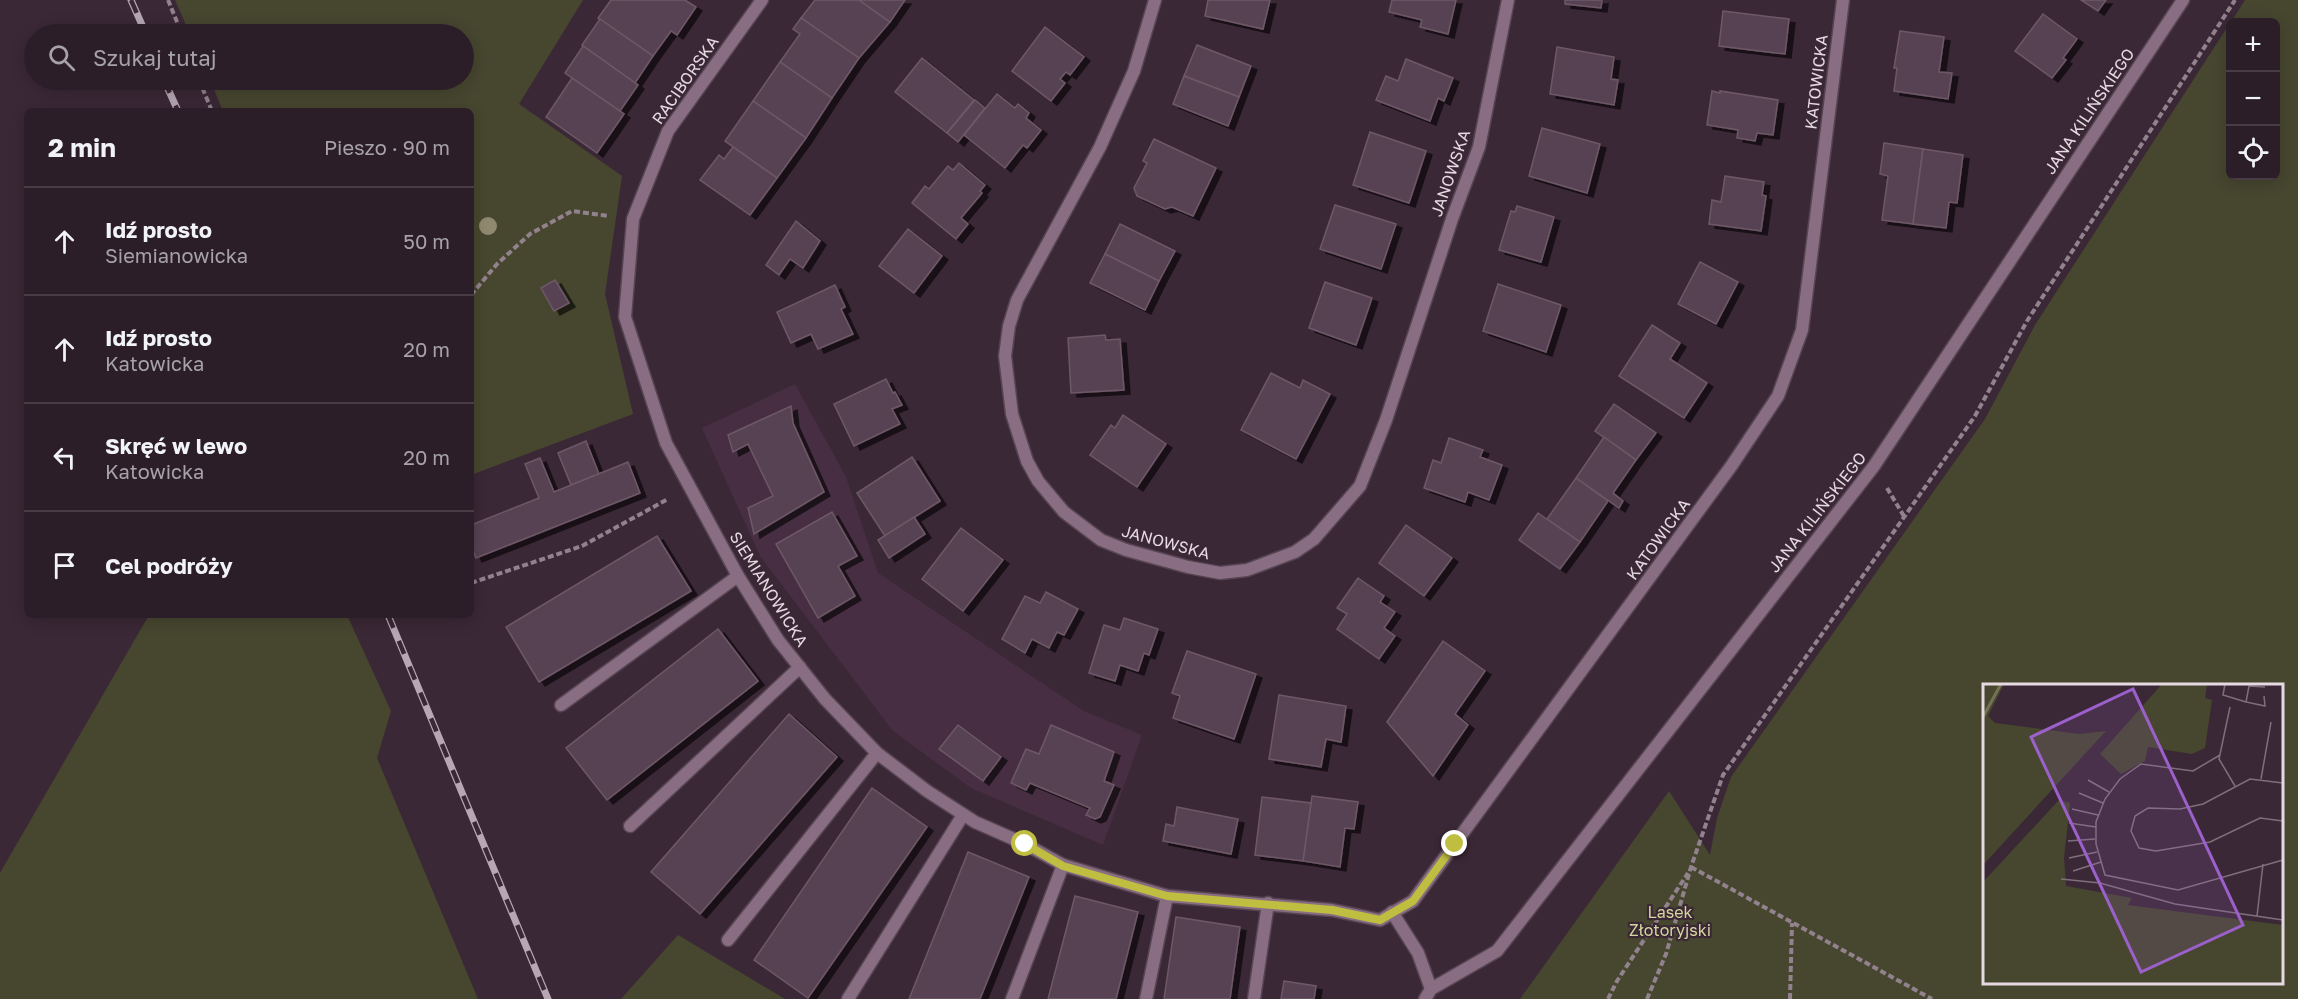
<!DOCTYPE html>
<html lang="pl">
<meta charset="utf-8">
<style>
:root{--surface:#2c1e28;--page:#382b34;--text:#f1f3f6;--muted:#a6a2a8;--line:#483c45}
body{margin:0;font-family:"Golos Text",sans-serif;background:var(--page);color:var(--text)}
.controls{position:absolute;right:18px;top:18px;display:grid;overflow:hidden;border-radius:9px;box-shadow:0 3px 15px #0003}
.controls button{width:54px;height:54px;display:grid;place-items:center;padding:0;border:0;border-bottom:2px solid var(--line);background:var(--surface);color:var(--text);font:30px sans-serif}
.stop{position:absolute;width:18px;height:18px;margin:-14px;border:4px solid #c0be40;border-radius:50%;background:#fff}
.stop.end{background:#c0be40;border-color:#fff;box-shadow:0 2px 6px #0008}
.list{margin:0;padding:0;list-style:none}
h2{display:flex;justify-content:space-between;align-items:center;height:78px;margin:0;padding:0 24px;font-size:26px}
h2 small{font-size:20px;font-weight:400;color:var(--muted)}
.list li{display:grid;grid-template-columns:39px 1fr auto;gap:18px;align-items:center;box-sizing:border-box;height:108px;padding:0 24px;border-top:2px solid var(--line)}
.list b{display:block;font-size:22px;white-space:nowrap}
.list p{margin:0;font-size:20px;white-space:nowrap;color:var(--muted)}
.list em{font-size:20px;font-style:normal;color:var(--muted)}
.icon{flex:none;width:33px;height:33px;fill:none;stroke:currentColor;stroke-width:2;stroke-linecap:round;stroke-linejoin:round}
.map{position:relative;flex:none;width:2298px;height:999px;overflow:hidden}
.search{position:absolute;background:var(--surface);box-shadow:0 3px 15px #0003;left:24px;top:24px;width:450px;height:66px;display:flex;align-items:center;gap:15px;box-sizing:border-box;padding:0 21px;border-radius:33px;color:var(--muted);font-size:22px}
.panel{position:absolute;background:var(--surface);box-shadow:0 3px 15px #0003;left:24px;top:108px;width:450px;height:510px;border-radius:9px}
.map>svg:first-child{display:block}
</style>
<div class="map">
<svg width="2298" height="999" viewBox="0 0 2298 999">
<defs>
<filter id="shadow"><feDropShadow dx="6" dy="4" stdDeviation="0" flood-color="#0009"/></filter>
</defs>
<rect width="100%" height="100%" fill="#3b2836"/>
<polygon fill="#472e42" points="795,384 846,477 878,573 1084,711 1142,735 1103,845 971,788 893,731 760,556 702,428"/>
<g fill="#474730" fill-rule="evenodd">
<polygon points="175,0 583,0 519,104 622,176 605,294 633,414 471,475 471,111 223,111 210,80 464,80 464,34 190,34"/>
<path d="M2245 0H2298V999H1520L1669 791 1710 855 1717 818 1731 777 1985 419 2035 325 2230 23V176H2276V22H2231ZM1984 686H2282V982H1984Z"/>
<polygon points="149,615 347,615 391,711 377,758 478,999 0,999 0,873"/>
<polygon points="678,935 785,999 621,999"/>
</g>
<g fill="#574352" stroke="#6e5868" stroke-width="1.5" filter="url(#shadow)">
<polygon points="611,0 685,0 696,7 677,35 671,31 653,56 598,18"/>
<polygon points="815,0 859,0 890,22 859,58 801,18"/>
<polygon points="859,0 905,0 890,22"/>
<polygon points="1208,0 1270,0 1263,29 1205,16"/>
<polygon points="1392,0 1456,0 1448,34 1420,27 1422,20 1389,12"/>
<polygon points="1565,0 1602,0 1601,8 1565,4"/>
<polygon points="2081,0 2106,0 2098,11"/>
<polygon points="1723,11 1789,19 1785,54 1719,46"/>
<polygon points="2043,14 2077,39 2063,58 2066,60 2052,78 2015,51"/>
<polygon points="801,18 859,58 832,98 780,62 800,34 793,29"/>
<polygon points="600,19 653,56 635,83 582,45"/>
<polygon points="1045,27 1084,57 1070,75 1066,72 1060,79 1065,83 1051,101 1012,71"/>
<polygon points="1900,31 1944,37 1939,72 1952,73 1948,99 1894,91 1897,68 1894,68"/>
<polygon points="1197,45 1251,66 1239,97 1184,76"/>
<polygon points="583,46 638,85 620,111 565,73"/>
<polygon points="1557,47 1614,57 1611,79 1618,80 1614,105 1550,94"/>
<polygon points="922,58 974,100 947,133 895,92"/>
<polygon points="1406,59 1453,78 1444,101 1438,98 1430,121 1376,100 1386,76 1398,81"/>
<polygon points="780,62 832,98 806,138 753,101"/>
<polygon points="1184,76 1239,97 1228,126 1173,104"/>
<polygon points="572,78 624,114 597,153 546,117"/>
<polygon points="1712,91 1720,93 1720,91 1778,100 1773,135 1757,133 1755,141 1737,138 1738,130 1707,125"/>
<polygon points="997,94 1015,108 1018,104 1029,113 1026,118 1041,130 1027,148 1023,145 1005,168 964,135"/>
<polygon points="975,100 985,108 958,142 947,133"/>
<polygon points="753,101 806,138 777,178 725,141"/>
<polygon points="1542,128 1600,144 1587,193 1529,176"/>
<polygon points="1370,132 1426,151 1409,203 1353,185"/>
<polygon points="1154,139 1216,168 1193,216 1172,207 1165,209 1137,196 1134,188 1147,163 1143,161"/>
<polygon points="1884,143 1923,149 1913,224 1882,220 1888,176 1880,174"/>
<polygon points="733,147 777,178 750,215 700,180 719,155 724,159"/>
<polygon points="1923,149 1963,155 1957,203 1949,202 1946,228 1913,224"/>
<polygon points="959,163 985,185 980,191 982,193 961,218 968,224 956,239 912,203 925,186 929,189 948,166 953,170"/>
<polygon points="1725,176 1764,182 1762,195 1766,196 1761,231 1709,224 1712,200 1721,202"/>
<polygon points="1335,205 1396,224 1381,269 1320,249"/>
<polygon points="1517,206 1554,217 1541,262 1499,250 1511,211 1515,212"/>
<polygon points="796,221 820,241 803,268 790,259 779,275 766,265"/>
<polygon points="1120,224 1175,251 1159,281 1105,254"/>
<polygon points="908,229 942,256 914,293 879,266"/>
<polygon points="1105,254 1159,281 1145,310 1090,283"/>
<polygon points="1700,262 1738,282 1716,324 1678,304"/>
<polygon points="555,280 569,303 554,311 541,288"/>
<polygon points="1325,282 1372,298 1356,345 1309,328"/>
<polygon points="1498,284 1561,305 1546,352 1483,331"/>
<polygon points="835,285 845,307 841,309 853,334 818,349 811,334 791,343 777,312"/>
<polygon points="1652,325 1680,343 1670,359 1707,383 1684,418 1619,376"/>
<polygon points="1105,335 1106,340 1120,339 1124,390 1071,393 1068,338"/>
<polygon points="1271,373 1300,388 1303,380 1330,394 1296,459 1241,430"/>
<polygon points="886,379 893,393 895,392 902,405 892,409 900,424 854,446 834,404"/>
<polygon points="1614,404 1656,433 1636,460 1595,431"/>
<polygon points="791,406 793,423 824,492 754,534 748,508 773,496 748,444 733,452 728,435"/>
<polygon points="1123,415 1166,444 1137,487 1090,455 1111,425 1115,428"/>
<polygon points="1604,437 1636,460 1613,493 1623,501 1619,508 1576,478"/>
<polygon points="1449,438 1483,450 1480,457 1502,465 1489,500 1468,492 1465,502 1424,488 1433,460 1441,463"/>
<polygon points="586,441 599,474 571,485 558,453"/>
<polygon points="912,457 940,501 885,536 857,493"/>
<polygon points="540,458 554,492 628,462 640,493 476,558 471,545 471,525 539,498 525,464"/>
<polygon points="1576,478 1608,501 1580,542 1547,519"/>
<polygon points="832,512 857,556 838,566 855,596 818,618 776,544"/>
<polygon points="1538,513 1580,542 1560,569 1519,540"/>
<polygon points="914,517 925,534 889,558 878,540"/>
<polygon points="1406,525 1452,558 1424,596 1379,563"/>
<polygon points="961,528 1003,560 963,611 922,579"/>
<polygon points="657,536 691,591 539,682 506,627"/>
<polygon points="1358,578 1384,596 1380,602 1395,612 1384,628 1395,636 1379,659 1337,629 1347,614 1337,608"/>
<polygon points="1046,592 1078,609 1064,635 1057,632 1049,648 1032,639 1025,653 1002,639 1025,596 1040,603"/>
<polygon points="1124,618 1158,629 1149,655 1144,653 1138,671 1120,665 1115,681 1089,673 1104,625 1120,630"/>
<polygon points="718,629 758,681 607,800 566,748"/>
<polygon points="1443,641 1485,671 1455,714 1468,725 1433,776 1387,722"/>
<polygon points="1187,651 1256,674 1234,739 1173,718 1180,696 1172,693"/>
<polygon points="1279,695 1346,706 1341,742 1326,739 1321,767 1269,759"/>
<polygon points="789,714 837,757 700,914 651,872"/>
<polygon points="958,725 1001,757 983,781 939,749"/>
<polygon points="1051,725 1114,752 1104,781 1114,785 1100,817 1095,819 1086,815 1090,808 1030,783 1026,790 1011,783 1026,749 1039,754"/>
<polygon points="872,788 927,827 808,998 754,960"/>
<polygon points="1312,796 1358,802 1354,829 1345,828 1340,867 1303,861"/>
<polygon points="1262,797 1311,803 1303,861 1255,855"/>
<polygon points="1177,807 1238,819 1231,854 1163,841 1166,824 1174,826"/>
<polygon points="968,852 1029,877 980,999 909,999"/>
<polygon points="1075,896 1138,912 1116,999 1048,999"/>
<polygon points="1176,917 1240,927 1230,999 1164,999"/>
<polygon points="1284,981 1316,986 1314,999 1281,999"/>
</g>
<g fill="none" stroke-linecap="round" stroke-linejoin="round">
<g stroke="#564452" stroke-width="15">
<g id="lane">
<polyline points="561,705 738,576"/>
<polyline points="630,826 800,667"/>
<polyline points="1392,912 1418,953 1431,989"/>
<polyline points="728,940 877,753"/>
<polyline points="848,999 963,815"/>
<polyline points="1012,999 1063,865"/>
<polyline points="1146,999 1167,896"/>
<polyline points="1254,999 1268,903"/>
</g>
</g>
<g stroke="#564452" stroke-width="15">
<g id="street">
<polyline points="762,0 668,131 633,219 625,317 666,443 738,576 778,640 825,699 877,753 927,791 975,822 1025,844 1063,865 1167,896 1332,910 1380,920 1413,901 1732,465 1778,396 1802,330 1843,0"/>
<polyline points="1155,0 1134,71 1100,147 1017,300 1009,326 1005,356 1012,414 1027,461 1038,481 1064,512 1101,540 1126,550 1188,567 1220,573 1247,570 1295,552 1314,539 1360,486 1386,420 1452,219 1479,147 1508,0"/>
<polyline points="1425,999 1431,989 1497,951 1874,466 2183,0"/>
</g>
</g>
<g stroke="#92828e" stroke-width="4" stroke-dasharray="6 3" stroke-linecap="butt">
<polyline points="168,0 182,34"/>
<polyline points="199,80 212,111"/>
<polyline points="471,295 497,264 530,234 572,211 609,216"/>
<polyline points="1887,488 1905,518"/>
<polyline points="471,583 582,546 668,499"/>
<polyline points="1691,867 1932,999"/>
<polyline points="1608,999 1617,981 1688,873"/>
<polyline points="1647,999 1666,954 1691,867 1723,775 1975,416 2027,321 2235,0"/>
<polyline points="1790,999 1792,923"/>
</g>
<use href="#lane" stroke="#896d82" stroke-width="12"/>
<use href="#street" stroke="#896d82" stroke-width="12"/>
<g stroke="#b6a7b2" stroke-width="7">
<g id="rail">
<polyline points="131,0 146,34"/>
<polyline points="164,80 178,111"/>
<polyline points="388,615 548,999"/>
</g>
</g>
<use href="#rail" stroke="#3b2836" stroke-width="4.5" stroke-dasharray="14" stroke-linecap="butt"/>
</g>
<circle fill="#90886f" cx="488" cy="226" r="9"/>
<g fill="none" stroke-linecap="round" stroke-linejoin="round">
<polyline stroke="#c0be40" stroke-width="8" points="1025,844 1063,866 1167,896 1332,910 1380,920 1413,901 1455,844"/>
</g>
<g text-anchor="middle" stroke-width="4.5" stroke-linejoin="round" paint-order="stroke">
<g font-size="16" fill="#e6d9e2" stroke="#3b2836">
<text transform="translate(685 80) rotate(-55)" y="6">RACIBORSKA</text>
<text transform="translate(1816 82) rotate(-83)" y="6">KATOWICKA</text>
<text transform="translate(2089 111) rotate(-56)" y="6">JANA KILIŃSKIEGO</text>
<text transform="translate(1450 173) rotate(-71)" y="6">JANOWSKA</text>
<text transform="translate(1817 512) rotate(-52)" y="6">JANA KILIŃSKIEGO</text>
<text transform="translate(1658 539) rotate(-54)" y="6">KATOWICKA</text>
<text transform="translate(1166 542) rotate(15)" y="6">JANOWSKA</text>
<text transform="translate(769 589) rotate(58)" y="6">SIEMIANOWICKA</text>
</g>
<g font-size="16" fill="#d5d69e" stroke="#3b2836">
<text x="1670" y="918">Lasek<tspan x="1670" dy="18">Złotoryjski</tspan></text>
</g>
</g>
<g transform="translate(1983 684)">
<rect width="300" height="300" fill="#3b2836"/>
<path d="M0 0H21L5 32 12 39 96 50 123 47 0 181ZM179 0H224L222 14 229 16 222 64 209 70 165 63 162 77 138 90 117 70ZM76 116 87 119 81 174 83 202 149 214 145 221 300 241V300H0V198Z" fill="#474730"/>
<path fill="none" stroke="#727255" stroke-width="3" d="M0 33 18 0"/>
<path fill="none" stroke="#7f6f7b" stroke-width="1.5" d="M242 0 240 11 263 18M281 12 282 22 263 18 266 2 282 3M247 23 236 75 252 102M237 71 210 87 158 80 137 95 122 115 113 138V160L122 191 195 206 300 176M278 95 288 38M105 96 126 108M300 99 267 95 220 120 197 125 165 124 152 132 148 147 156 164 173 167 227 158 277 134 300 137M96 109 120 119M89 125 115 131M86 139 113 143M85 157 112 155M86 174 114 168M90 187 118 178M78 195 117 199 192 220 300 236M274 232 280 180"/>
<path fill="#9b60ca" fill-opacity="0.15" stroke="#9b60ca" stroke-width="3" d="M150 5 260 241 158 288 48 53Z"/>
<rect width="300" height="300" fill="none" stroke="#e6d9e2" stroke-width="3"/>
</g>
</svg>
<div class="controls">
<button>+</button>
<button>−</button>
<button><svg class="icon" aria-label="locate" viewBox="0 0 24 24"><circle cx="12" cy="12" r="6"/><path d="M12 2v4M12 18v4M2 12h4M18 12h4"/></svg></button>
</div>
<div class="stop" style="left:1025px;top:844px"></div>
<div class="stop end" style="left:1455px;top:844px"></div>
<div class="search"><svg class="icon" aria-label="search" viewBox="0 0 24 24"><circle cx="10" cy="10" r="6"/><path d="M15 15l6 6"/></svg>Szukaj tutaj</div>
<section class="panel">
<h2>2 min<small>Pieszo · 90 m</small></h2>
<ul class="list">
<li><svg class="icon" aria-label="ahead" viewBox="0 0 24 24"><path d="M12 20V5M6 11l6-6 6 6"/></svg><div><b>Idź prosto</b><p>Siemianowicka</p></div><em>50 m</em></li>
<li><svg class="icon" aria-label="ahead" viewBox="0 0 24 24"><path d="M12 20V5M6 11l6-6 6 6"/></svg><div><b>Idź prosto</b><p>Katowicka</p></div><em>20 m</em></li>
<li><svg class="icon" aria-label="left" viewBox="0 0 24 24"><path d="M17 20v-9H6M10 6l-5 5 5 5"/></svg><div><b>Skręć w lewo</b><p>Katowicka</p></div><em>20 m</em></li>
<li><svg class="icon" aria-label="arrive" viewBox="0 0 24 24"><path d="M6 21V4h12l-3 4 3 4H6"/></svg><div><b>Cel podróży</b></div></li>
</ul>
</section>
</div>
